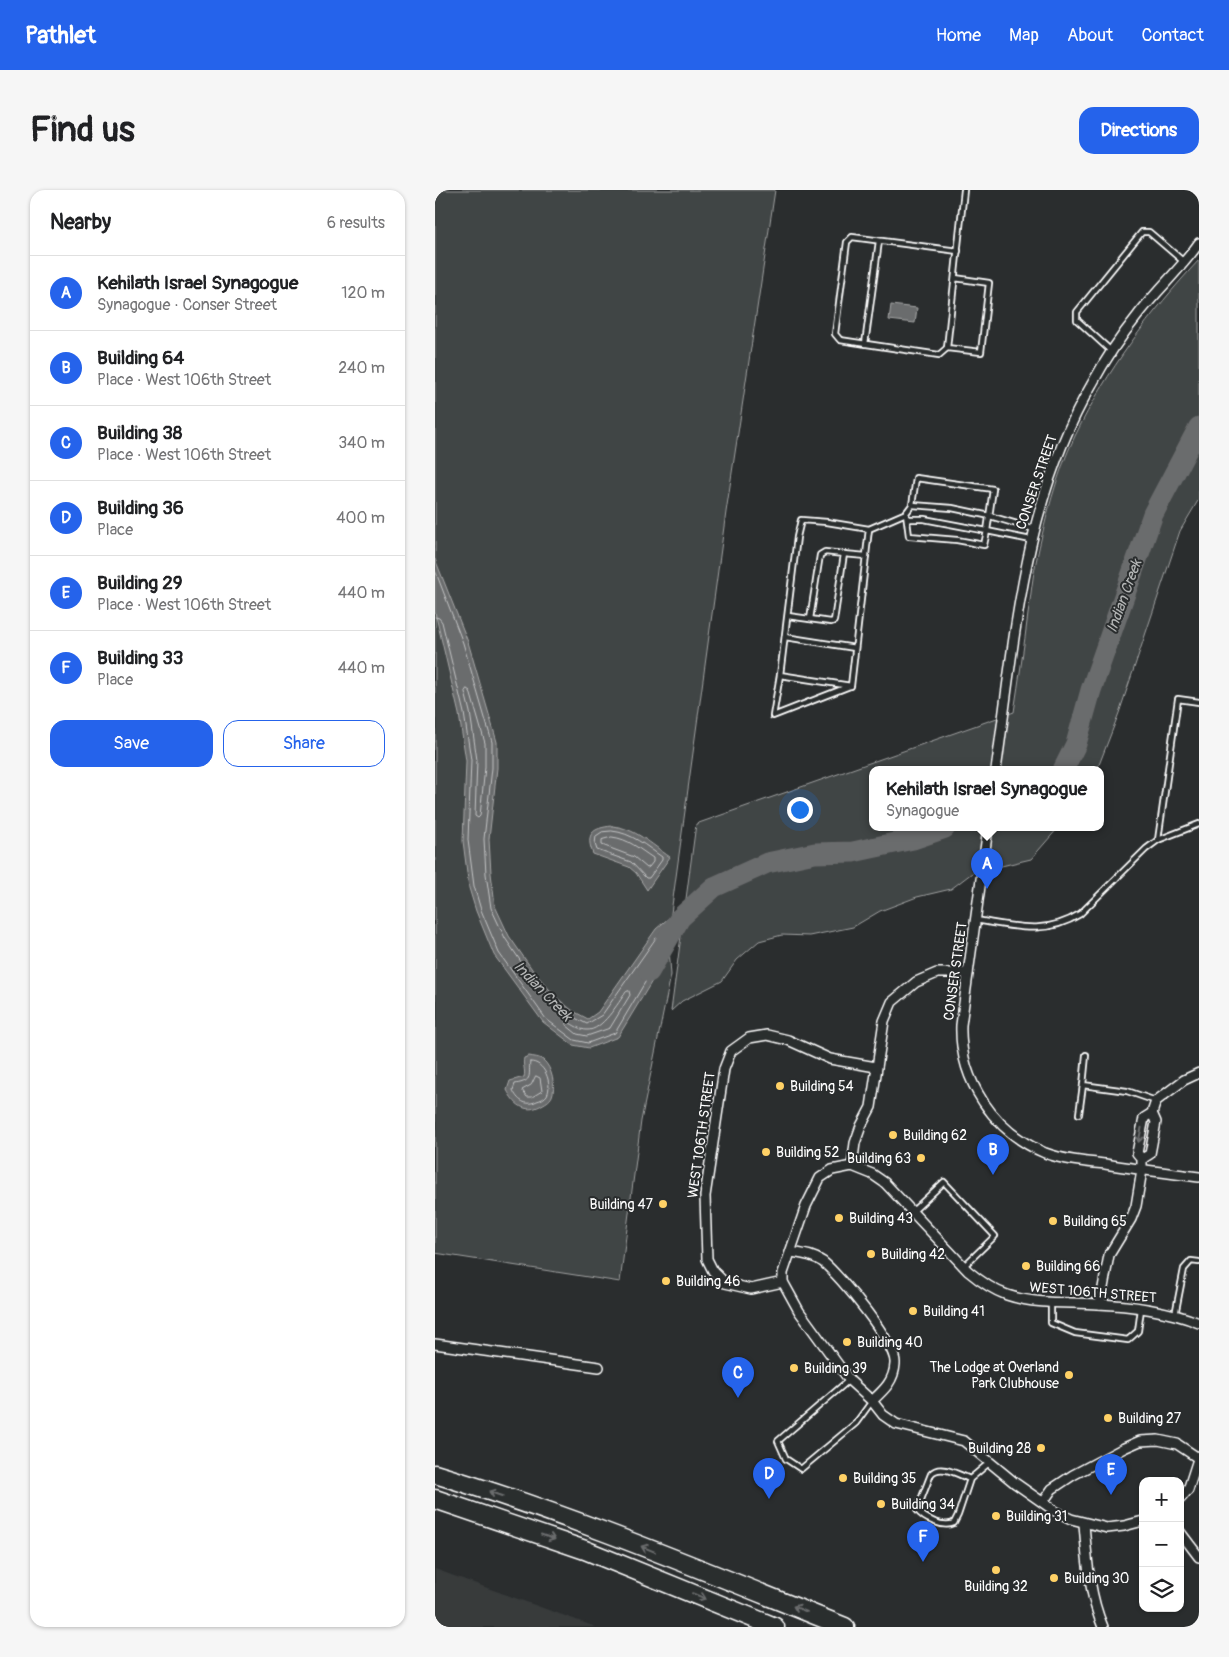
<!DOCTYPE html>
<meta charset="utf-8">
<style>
:root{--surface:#fff;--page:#f6f6f6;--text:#202124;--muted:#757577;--line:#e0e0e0;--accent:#2563eb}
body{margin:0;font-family:Pangolin,sans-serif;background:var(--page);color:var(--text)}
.controls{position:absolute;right:15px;bottom:15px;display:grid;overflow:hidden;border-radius:10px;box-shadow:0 1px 4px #0004}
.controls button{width:45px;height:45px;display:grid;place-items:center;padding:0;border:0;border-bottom:1px solid var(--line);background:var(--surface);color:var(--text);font:25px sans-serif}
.you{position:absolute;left:364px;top:619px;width:18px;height:18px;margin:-12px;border:4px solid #fff;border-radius:50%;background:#1a73e8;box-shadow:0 0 0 8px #1a73e833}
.badge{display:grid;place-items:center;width:32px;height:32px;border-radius:50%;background:var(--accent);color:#fff;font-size:16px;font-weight:700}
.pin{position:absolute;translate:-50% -41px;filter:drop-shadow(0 1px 2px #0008)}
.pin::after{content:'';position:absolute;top:26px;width:18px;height:15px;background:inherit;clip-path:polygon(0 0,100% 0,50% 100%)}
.popup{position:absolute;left:434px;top:576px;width:235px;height:65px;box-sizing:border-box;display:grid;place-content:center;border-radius:10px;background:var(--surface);filter:drop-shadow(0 1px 4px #0005);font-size:16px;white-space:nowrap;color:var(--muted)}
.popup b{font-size:19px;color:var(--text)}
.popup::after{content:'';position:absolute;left:50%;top:100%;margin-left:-10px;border:10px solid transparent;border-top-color:var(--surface)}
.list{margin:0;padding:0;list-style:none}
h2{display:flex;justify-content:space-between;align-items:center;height:65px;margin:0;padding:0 20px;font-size:21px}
h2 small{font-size:16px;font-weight:400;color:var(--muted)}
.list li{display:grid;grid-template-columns:32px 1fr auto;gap:15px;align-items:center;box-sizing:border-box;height:75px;padding:0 20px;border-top:1px solid var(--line)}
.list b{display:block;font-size:19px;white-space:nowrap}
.list p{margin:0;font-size:16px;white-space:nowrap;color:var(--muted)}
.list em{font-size:16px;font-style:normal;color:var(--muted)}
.actions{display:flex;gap:10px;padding:15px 20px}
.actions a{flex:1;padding:11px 0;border:1px solid var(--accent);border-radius:15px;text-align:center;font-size:18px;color:var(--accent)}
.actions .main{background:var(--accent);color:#fff}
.icon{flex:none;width:28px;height:28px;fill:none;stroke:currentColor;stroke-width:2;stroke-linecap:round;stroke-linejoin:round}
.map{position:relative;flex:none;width:764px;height:1437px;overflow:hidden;border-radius:15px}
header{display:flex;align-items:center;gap:30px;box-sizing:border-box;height:70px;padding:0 25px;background:var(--accent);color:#fff}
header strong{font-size:24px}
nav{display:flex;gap:28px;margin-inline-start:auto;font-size:18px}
.intro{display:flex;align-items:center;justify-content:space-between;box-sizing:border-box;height:120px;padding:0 30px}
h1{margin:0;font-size:35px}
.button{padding:12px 22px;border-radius:15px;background:var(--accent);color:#fff;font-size:18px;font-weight:700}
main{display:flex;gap:30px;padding:0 30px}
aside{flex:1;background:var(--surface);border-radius:15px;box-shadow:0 1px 4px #0004}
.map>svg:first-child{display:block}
</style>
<header>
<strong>Pathlet</strong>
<nav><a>Home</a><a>Map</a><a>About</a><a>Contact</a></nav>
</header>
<div class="intro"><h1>Find us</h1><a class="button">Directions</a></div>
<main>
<aside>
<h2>Nearby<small>6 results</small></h2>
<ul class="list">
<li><span class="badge">A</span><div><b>Kehilath Israel Synagogue</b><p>Synagogue · Conser Street</p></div><em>120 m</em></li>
<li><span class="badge">B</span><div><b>Building 64</b><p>Place · West 106th Street</p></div><em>240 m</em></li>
<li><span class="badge">C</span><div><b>Building 38</b><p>Place · West 106th Street</p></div><em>340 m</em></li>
<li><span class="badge">D</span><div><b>Building 36</b><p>Place</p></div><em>400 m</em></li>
<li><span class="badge">E</span><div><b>Building 29</b><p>Place · West 106th Street</p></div><em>440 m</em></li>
<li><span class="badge">F</span><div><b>Building 33</b><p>Place</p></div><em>440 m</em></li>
</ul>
<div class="actions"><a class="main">Save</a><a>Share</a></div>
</aside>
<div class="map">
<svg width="764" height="1437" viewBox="0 0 764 1437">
<rect width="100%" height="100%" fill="#2a2d2e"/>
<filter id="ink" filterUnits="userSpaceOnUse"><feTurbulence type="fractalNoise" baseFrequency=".02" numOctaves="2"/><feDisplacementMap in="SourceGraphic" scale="10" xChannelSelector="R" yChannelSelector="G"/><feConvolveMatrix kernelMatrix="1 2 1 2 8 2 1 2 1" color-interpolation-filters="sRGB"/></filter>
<g filter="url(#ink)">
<polygon fill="#373a3b" points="0,1379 161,1437 0,1437"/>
<g fill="#414445" stroke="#a0a2a2">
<polygon points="0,0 340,0 291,322 233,745 236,785 206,931 185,1092 0,1063"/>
<path d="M764 70V309L745 341 684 523 662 580H438V638H623L596 669 537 683 516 699 482 707 445 721 418 737 374 746 347 745 324 751 302 770 287 791 247 811 236 821 261 634 579 522C584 489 589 457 593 424 596 407 597 389 601 372 610 330 621 285 640 246 672 180 715 123 764 70Z"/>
</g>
<g fill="#6a6c6d" stroke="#a6a7a7">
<polygon points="456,115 482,118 480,133 454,130"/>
<polygon points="0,369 33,452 62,552 62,578 54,649 56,683 60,716 74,746 99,782 122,808 138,821 153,829 163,822 221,739 235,727 233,745 217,791 183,847 154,858 138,855 108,832 59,765 41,721 34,698 28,651 31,571 24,524 0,422"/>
<path d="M177 636C200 638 216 654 235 667L212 700 201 683 194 677 158 664C150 644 157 638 177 636Z"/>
<path d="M94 866C99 867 104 867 108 870 117 877 121 897 117 906 115 911 110 913 105 916 90 924 79 914 72 900L75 891 89 887C91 880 87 875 89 868Z"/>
</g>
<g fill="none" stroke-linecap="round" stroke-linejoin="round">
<g stroke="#c3c4c5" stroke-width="1">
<polyline points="0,380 28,453 57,552 57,578 49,649 51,684 56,718 70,748 95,785 119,811 136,826 152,834 167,825 221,748 225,749 212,789 180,843 153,853 139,850 111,829 64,763 46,720 39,696 33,650 36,570 29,523 7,432 4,428 0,427"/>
<polygon points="32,499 35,501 50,553 50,577 45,626 43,628 40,626 42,570 35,522 30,502"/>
<path d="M177 641C197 643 211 656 227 667V670L214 688H211L196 672 162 660 160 654 161 646 167 642Z"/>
<path d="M177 647C194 649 204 659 218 668V672L214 677 212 678 199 667 167 655V650Z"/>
<path d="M194 801 195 805 175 838 152 846 142 844 131 835V833L133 832C139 835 145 840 152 840 167 841 183 813 191 802Z"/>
<path d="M95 872C109 871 118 893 112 905 110 908 106 910 102 911 91 917 82 910 78 900L80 894C99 891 93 885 95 872Z"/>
<polygon points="101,886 105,888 107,901 97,907 92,907 87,900 96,895"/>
</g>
<g stroke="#6a6c6d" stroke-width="21">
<polyline points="628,580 641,554 656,500 718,324 764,237"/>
<polyline points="214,782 245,728 279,697 332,673 380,663 418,662 478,649 510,638"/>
</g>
<g stroke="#fff" stroke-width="8">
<g id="service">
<polyline points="520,88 554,93 546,162 512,158 529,0"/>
<polyline points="430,154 444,51"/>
<polyline points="512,158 504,165 405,150 400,144 412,52 417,47 523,61"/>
<polyline points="676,161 642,130 642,122 707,42 714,42 749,72"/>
<polyline points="477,315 517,318 555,326 599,339"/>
<polyline points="472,329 489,329 552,341 549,355 522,350 474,346 471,323 477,315 481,288 558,299 552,341 596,350"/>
<polyline points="434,339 392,332 366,330 362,347 345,485 416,496 434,339 471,323"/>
<polyline points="353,426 396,432 399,431 409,364 431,366"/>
<polyline points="375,429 385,365 390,362 409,364"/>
<polyline points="350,447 420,458"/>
<polyline points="345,485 338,526 415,496"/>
<polyline points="723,650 743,509 764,512"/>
<path d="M540 730C579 736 610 746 645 724L711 659 723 650 764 634"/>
<polyline points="651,865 648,895 692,901 721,911"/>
<polyline points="644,924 648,895"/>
<polyline points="477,1022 509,992 560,1046 529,1076"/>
<polyline points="616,1112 616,1133 640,1143 693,1150 703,1141 706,1119"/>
<polyline points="740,1125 749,1079 756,1071 764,1072"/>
<polyline points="414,1190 343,1251 351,1269 366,1279 421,1233 437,1211"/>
<path d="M535 1289C524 1285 505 1273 496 1284L482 1320C489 1329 508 1338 519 1333L523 1325 535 1289 555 1272"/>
</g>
</g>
<g stroke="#fff" stroke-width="12">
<g id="minor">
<path d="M561 580C580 448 588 312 657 194 670 170 686 146 703 125 722 100 746 79 764 53"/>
<path d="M553 638 526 835C524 890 559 942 610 963 629 970 650 972 670 974 701 979 733 983 764 987"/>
<polyline points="707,969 715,964 721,932 717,923"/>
<polyline points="417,976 420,953 426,936 436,917 449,831 457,812 481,792 502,783 533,783"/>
<path d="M356 1062C368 1064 378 1065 388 1072 405 1086 462 1154 460 1174 459 1191 449 1200 437 1211"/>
<polyline points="348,1092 316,1099 290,1093 278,1081 272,1069 270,1006 289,879 296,861 314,848 332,845 353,850 395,869 441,877"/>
<polyline points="665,1114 674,1065 696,1029 701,1016 707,980 707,969 702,963 709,928 717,923 721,911 749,890 764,883"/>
<polyline points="0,1154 164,1177"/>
<polyline points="745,1309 753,1300 764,1266"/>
<polyline points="608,1312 617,1299 638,1285 689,1258 705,1251 723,1250 742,1254 763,1268"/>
<path d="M708 1331 689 1336 672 1338 636 1329 620 1321 580 1293 529 1251 461 1234 448 1225 437 1211 415 1191 364 1121 348 1092V1083L371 1016 385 988 397 980 417 976 437 984 450 993 533 1081C545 1091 558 1100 572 1105 601 1115 633 1112 663 1114 694 1115 735 1121 764 1133"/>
<path d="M649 1334C652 1368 654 1405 668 1437"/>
<polyline points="745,1342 764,1367"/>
</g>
</g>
<g stroke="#fff" stroke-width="21">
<g id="motorway">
<path d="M0 1284C140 1326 274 1383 410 1437"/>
<polyline points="0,1309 150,1360 340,1437"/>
</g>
</g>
<use href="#service" stroke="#2a2d2e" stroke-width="4.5"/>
<use href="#minor" stroke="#2a2d2e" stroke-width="9"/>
<use href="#motorway" stroke="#2a2d2e" stroke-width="18"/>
</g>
<defs><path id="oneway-shaft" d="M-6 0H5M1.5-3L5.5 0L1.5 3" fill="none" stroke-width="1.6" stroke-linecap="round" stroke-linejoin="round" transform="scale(1.25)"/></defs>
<g stroke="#6a6c6d">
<use href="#oneway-shaft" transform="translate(705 945) rotate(102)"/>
<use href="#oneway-shaft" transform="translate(61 1304) rotate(-161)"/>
<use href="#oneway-shaft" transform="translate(113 1347) rotate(19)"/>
<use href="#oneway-shaft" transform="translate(213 1359) rotate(-158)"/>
<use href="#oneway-shaft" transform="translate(264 1406) rotate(22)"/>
<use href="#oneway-shaft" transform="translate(365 1419) rotate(-158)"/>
</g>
</g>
<g fill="#ffd166" stroke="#2a2d2e" stroke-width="2">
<circle cx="345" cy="896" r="5"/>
<circle cx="458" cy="945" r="5"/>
<circle cx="331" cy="962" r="5"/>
<circle cx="486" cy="968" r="5"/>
<circle cx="228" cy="1014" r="5"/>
<circle cx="404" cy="1028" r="5"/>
<circle cx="618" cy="1031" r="5"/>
<circle cx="436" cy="1064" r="5"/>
<circle cx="591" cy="1076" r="5"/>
<circle cx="231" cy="1091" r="5"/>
<circle cx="478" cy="1121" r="5"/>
<circle cx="412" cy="1152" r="5"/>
<circle cx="359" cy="1178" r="5"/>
<circle cx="634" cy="1185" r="5"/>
<circle cx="673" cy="1228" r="5"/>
<circle cx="606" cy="1258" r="5"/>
<circle cx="408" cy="1288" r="5"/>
<circle cx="446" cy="1314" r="5"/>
<circle cx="561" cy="1326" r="5"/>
<circle cx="561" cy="1380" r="5"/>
<circle cx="619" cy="1388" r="5"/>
</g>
<g text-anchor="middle" stroke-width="4" stroke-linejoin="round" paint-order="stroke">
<g font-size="14" fill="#fff" stroke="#2a2d2e">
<text transform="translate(601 292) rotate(-71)" y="5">CONSER STREET</text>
<text transform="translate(520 781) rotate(-82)" y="5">CONSER STREET</text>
<text transform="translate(266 945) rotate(-82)" y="5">WEST 106TH STREET</text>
<text transform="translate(658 1102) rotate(5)" y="5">WEST 106TH STREET</text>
</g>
<g font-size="14" fill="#fff" stroke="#2a2d2e" text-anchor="start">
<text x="355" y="901">Building 54</text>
<text x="468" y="950">Building 62</text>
<text x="341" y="967">Building 52</text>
<text x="476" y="973" text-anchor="end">Building 63</text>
<text x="218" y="1019" text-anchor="end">Building 47</text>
<text x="414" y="1033">Building 43</text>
<text x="628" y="1036">Building 65</text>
<text x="446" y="1069">Building 42</text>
<text x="601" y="1081">Building 66</text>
<text x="241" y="1096">Building 46</text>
<text x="488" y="1126">Building 41</text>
<text x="422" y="1157">Building 40</text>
<text x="624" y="1182" text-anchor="end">The Lodge at Overland<tspan x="624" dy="16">Park Clubhouse</tspan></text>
<text x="369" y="1183">Building 39</text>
<text x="683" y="1233">Building 27</text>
<text x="596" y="1263" text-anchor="end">Building 28</text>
<text x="418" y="1293">Building 35</text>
<text x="456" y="1319">Building 34</text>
<text x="571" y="1331">Building 31</text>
<text x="629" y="1393">Building 30</text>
<text x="561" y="1401" text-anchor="middle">Building 32</text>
</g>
<g font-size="15" font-style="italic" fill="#b4b6b6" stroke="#2a2d2e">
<text transform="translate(689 406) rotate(-70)" y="5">Indian Creek</text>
<text transform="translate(108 801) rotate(46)" y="5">Indian Creek</text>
</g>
</g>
</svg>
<div class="controls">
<button>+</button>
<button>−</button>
<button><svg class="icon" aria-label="layers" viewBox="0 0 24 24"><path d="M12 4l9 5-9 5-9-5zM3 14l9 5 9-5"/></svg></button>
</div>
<div class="you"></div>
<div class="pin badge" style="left:552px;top:699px">A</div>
<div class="popup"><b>Kehilath Israel Synagogue</b>Synagogue</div>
<div class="pin badge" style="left:558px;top:985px">B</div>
<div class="pin badge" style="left:303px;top:1208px">C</div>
<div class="pin badge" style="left:334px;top:1309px">D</div>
<div class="pin badge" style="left:676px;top:1305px">E</div>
<div class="pin badge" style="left:488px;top:1372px">F</div>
</div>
</main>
